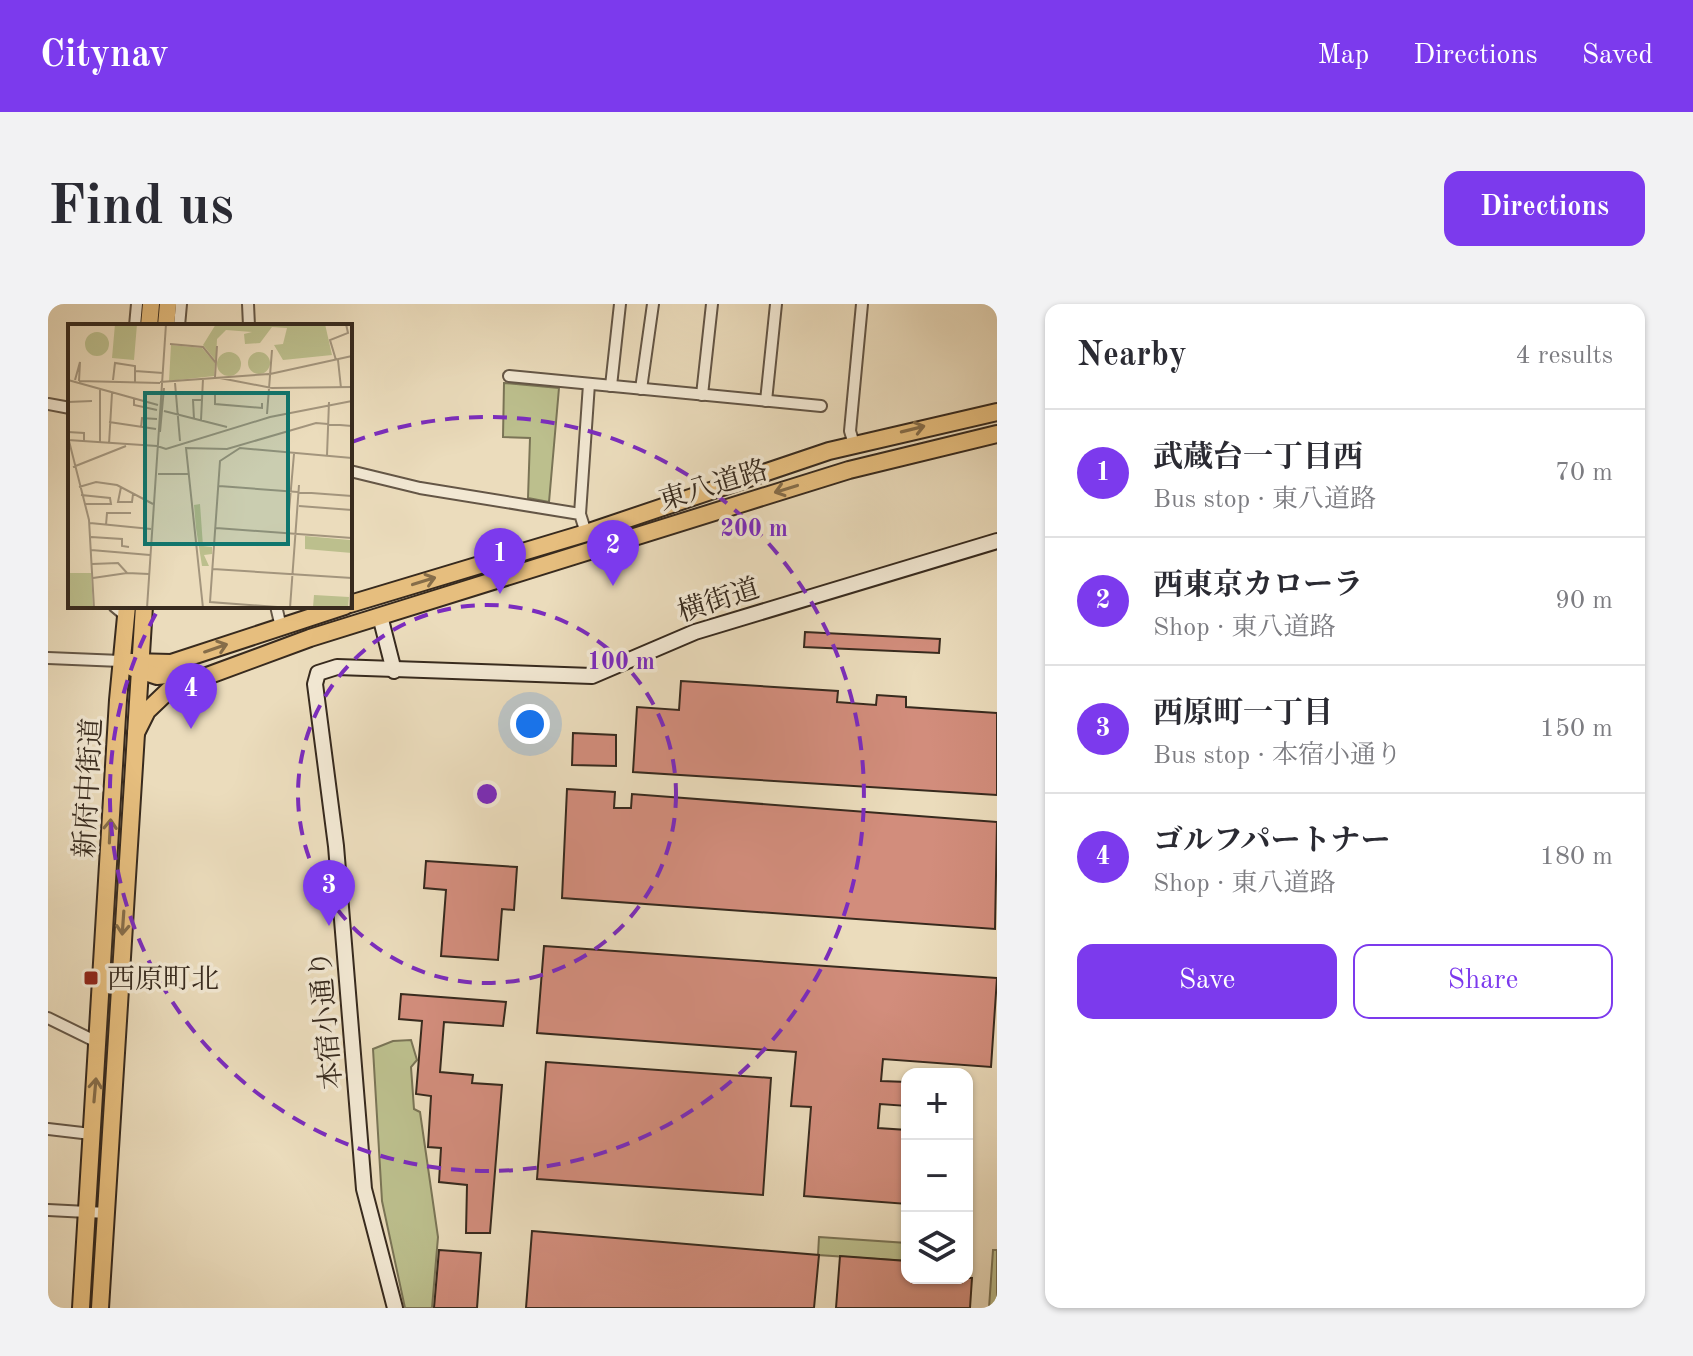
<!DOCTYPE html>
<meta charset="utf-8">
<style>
:root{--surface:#fff;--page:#f2f2f3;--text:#2b2b33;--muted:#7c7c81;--line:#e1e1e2;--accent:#7c3aed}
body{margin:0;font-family:"Old Standard TT","Noto Serif JP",serif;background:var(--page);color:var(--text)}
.controls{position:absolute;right:24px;bottom:24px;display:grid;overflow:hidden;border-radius:16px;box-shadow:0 2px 6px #0004}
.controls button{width:72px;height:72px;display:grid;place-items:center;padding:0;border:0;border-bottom:2px solid var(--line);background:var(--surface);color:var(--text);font:40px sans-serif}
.you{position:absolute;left:482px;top:420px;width:28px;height:28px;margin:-20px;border:6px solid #fff;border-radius:50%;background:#1a73e8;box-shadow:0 0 0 12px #1a73e833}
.badge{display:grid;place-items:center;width:52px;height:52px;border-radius:50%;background:var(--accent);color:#fff;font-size:26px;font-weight:700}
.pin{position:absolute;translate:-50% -66px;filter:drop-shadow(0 2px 4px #0008)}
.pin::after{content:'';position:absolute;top:42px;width:28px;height:24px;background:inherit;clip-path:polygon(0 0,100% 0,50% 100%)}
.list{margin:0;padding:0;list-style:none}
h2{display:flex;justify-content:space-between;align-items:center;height:104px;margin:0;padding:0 32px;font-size:34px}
h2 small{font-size:26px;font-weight:400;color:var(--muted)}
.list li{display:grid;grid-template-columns:52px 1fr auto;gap:24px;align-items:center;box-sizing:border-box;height:128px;padding:0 32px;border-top:2px solid var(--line)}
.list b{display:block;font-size:30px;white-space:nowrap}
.list p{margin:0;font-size:26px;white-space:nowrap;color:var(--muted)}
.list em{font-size:26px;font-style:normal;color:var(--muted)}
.actions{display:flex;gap:16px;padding:24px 32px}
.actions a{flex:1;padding:18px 0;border:2px solid var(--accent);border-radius:16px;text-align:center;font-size:28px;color:var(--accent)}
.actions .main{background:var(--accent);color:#fff}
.icon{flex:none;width:44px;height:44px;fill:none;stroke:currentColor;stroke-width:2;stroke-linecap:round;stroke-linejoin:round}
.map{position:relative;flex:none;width:949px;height:1004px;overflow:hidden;border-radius:16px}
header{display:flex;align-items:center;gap:48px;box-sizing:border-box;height:112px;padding:0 40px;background:var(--accent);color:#fff}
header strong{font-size:38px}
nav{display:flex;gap:44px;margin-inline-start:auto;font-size:28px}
.intro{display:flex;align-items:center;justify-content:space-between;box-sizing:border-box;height:192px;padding:0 48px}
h1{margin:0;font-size:56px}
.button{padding:20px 36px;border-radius:16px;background:var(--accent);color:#fff;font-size:28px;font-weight:700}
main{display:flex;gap:48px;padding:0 48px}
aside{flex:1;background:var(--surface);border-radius:16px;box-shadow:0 2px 6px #0004}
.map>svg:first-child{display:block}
</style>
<header>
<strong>Citynav</strong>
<nav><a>Map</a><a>Directions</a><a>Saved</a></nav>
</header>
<div class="intro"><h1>Find us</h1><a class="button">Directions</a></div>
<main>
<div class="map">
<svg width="949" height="1004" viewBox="0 0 949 1004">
<rect width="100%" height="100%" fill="#ebdcbc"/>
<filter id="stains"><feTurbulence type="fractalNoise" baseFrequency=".0025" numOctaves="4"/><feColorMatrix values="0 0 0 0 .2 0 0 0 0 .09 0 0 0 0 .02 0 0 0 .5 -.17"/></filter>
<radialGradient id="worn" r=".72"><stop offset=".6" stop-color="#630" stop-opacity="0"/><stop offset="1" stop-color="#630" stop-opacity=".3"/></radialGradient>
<g fill="#bcbf8d" stroke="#7a7456" stroke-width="2">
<polygon points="456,79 511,84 501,198 480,194 482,134 455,133"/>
<polygon points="363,736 369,756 363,763 366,805 372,808 390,933 384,1004 357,1004 334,897 325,745 345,737"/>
<polygon points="771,933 859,939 859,957 770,951"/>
<polygon points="945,946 949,946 949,1004 941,1004"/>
</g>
<g fill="#d28d7c" stroke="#372a1e" stroke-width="2">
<polygon points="757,328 892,335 891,349 756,343"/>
<polygon points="633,377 790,387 789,398 828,401 829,391 858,393 858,403 949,409 949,491 585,468 589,403 631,406"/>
<polygon points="525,429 568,431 568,462 524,461"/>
<polygon points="519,485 567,488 566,504 583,504 584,490 949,518 947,625 514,594"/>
<polygon points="378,557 469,563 466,606 454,605 450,656 393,652 398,586 376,584"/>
<polygon points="496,642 949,674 943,763 835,755 833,777 859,778 859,802 832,800 830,824 859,826 859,900 756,892 763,803 743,802 748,748 489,729"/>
<polygon points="353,690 458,698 455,722 396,718 392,768 425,771 424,779 454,781 442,929 418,929 419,881 391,878 393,844 380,843 383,792 368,790 374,717 351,715"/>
<polygon points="498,758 723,774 715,891 489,875"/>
<polygon points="484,927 771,951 766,1004 478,1004"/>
<polygon points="391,946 433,949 429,1004 386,1004"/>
<polygon points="792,952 859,957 859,974 924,974 922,1004 788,1004"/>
</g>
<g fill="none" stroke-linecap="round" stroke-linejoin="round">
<g stroke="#645646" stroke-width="14">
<g id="street">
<polyline points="200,0 201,22"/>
<polyline points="87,22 89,0"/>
<polyline points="131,22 133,0"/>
<polyline points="461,72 773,102"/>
<polyline points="563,82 572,0"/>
<polyline points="593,85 605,0"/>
<polyline points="654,91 664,0"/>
<polyline points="718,97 728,0"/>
<polyline points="0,100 22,104"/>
<polyline points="806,140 802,127 814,0"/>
<polyline points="302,167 372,184 532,210 538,229"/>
<polyline points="532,210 541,80"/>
<polyline points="66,302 78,312"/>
<polyline points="228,302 233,323"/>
<polyline points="0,354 73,357"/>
<polyline points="0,714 51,739"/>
<polyline points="0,825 43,830"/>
<polyline points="0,906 59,909"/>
</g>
</g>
<g stroke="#372a1e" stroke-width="18">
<g id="secondary">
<polyline points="332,312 346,367"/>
<polyline points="347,1004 316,885 288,542 267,380 270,369 289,363 544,372 647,328 949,237"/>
</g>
</g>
<g stroke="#372a1e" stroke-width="20">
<g id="primary">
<polyline points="101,22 103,0"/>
<polyline points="118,22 120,0"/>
<polyline points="302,300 538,229 781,147 949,108"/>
<polyline points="83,358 123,359 297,302"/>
<polyline points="85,364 109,372 140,369"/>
<polyline points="88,429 99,407 121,386 262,334 801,166 949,130"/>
<polyline points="33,1004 70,396 79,302"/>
<polyline points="52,1004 96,302"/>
</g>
</g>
<use href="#street" stroke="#f2e8d3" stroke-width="10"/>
<use href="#secondary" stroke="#f2e8d3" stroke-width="14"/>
<use href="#primary" stroke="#e6be7e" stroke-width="16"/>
</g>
<defs><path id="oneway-shaft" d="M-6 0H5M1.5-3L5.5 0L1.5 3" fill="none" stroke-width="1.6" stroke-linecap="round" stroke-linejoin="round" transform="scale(2)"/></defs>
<g stroke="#866d49">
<use href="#oneway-shaft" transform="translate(865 125) rotate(-14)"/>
<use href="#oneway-shaft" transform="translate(738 185) rotate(163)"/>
<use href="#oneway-shaft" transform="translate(376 277) rotate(-17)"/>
<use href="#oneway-shaft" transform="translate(168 344) rotate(-19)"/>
<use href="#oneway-shaft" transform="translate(62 527) rotate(-87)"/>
<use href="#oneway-shaft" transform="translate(75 619) rotate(94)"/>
<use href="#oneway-shaft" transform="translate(47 786) rotate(-85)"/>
</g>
<g fill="none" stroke="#7b2cbf" stroke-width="4" stroke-dasharray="14 10">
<circle cx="439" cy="490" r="189"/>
<path d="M304 138A377 377 0 1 1 111 304"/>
</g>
<rect fill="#8f2418" stroke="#f2e8d3" stroke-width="3" x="35" y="666" width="16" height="16" rx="4"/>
<g text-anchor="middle" stroke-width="7" stroke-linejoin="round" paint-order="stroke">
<g font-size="28" fill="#372a1e" stroke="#f2e8d3">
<text transform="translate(665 180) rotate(-17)" y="10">東八道路</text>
<text transform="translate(670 295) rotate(-18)" y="10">横街道</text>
<text transform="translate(39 484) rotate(-87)" y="10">新府中街道</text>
<text transform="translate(277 716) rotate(-95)" y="10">本宿小通り</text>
</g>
<g font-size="28" fill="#372a1e" stroke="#f2e8d3" text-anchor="start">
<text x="59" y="684">西原町北</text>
</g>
</g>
<g transform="translate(20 20)">
<rect width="284" height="284" fill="#ebdcbc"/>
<path d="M47 0H69L66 36 44 34ZM148 0H257L264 31 215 36 206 21 215 20 219 4 204 3 192 19 177 20 176 10 184 8 158 6 149 15 148 37 135 21ZM17 20a12 12 0 1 1 24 0a12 12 0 1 1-24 0ZM103 21 134 24 147 39 146 52 101 57ZM149 40a12 12 0 1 1 24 0a12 12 0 1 1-24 0ZM180 39a11 11 0 1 1 22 0a11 11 0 1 1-22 0ZM132 180 135 222 144 223V230L136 231 141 242H134L128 204 126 181ZM237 212 282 216 284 229 237 225ZM0 249H23L25 284H0ZM246 271 281 273 280 284 245 283Z" fill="#bcbf8d"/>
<path fill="none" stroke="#a3957d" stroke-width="2" d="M102 20 135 23 148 39M268 36 262 16 280 9 278 0M270 36 273 64M67 47 95 49M202 50 284 32M147 53 149 22M152 54 204 64 284 63M0 56 90 81M7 56 12 38 11 57M45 56 47 39 67 42V58M11 57 92 59M92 58 201 50M107 59 112 117M32 66V119M147 67V80L194 84V79M66 75V81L89 86M0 78 24 77M96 87 159 103M199 90 204 26M126 95 125 76H135M133 96 135 55M41 98 88 105M73 104 74 94 89 95M0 108 16 109V118M92 108 96 64M0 113 21 196 26 284M0 116 89 122M41 120 44 69M89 122 98 125 202 93 284 77M259 131 261 78M5 143 58 122M90 150H121M151 162 284 172M11 163 28 158 49 161 85 180M53 163 50 178H64L65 170M13 171 42 174 43 180H16M231 182 284 186M22 199 83 205M38 201 39 189H63M148 204 284 214M219 210 226 130M23 213 54 215V222L61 223M23 226 82 231M24 240 50 239 59 249 81 250M145 245 284 254M25 254 59 249M79 284 98 0M135 284 118 124 159 125 248 99 284 102M222 284 231 161M223 284 142 278 152 137 172 124 284 134M282 284 284 250"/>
<path fill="#0f766e" fill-opacity="0.15" stroke="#0f766e" stroke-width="4" d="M77 69H220V220H77Z"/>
<rect width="284" height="284" fill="none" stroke="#372a1e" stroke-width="4"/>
</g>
<circle cx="439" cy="490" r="12" fill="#7b2cbf" stroke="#f2e8d3" stroke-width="4"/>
<g font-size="24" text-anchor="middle" font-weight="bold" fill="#7b2cbf" stroke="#f2e8d3" stroke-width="7" stroke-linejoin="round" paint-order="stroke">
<text x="706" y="232">200 m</text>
<text x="573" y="365">100 m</text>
</g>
<rect width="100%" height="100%" filter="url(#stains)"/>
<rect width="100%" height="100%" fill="url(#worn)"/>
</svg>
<div class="controls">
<button>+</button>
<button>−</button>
<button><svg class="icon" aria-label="layers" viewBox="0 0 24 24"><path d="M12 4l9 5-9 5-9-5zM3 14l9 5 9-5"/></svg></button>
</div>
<div class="you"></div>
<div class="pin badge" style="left:452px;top:290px">1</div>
<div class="pin badge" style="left:565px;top:282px">2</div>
<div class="pin badge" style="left:281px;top:622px">3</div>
<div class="pin badge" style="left:143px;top:425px">4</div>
</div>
<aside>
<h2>Nearby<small>4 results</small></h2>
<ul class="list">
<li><span class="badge">1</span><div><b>武蔵台一丁目西</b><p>Bus stop · 東八道路</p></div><em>70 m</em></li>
<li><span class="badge">2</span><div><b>西東京カローラ</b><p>Shop · 東八道路</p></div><em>90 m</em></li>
<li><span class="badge">3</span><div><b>西原町一丁目</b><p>Bus stop · 本宿小通り</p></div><em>150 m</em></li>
<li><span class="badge">4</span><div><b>ゴルフパートナー</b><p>Shop · 東八道路</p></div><em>180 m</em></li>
</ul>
<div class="actions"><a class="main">Save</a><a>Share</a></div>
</aside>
</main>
